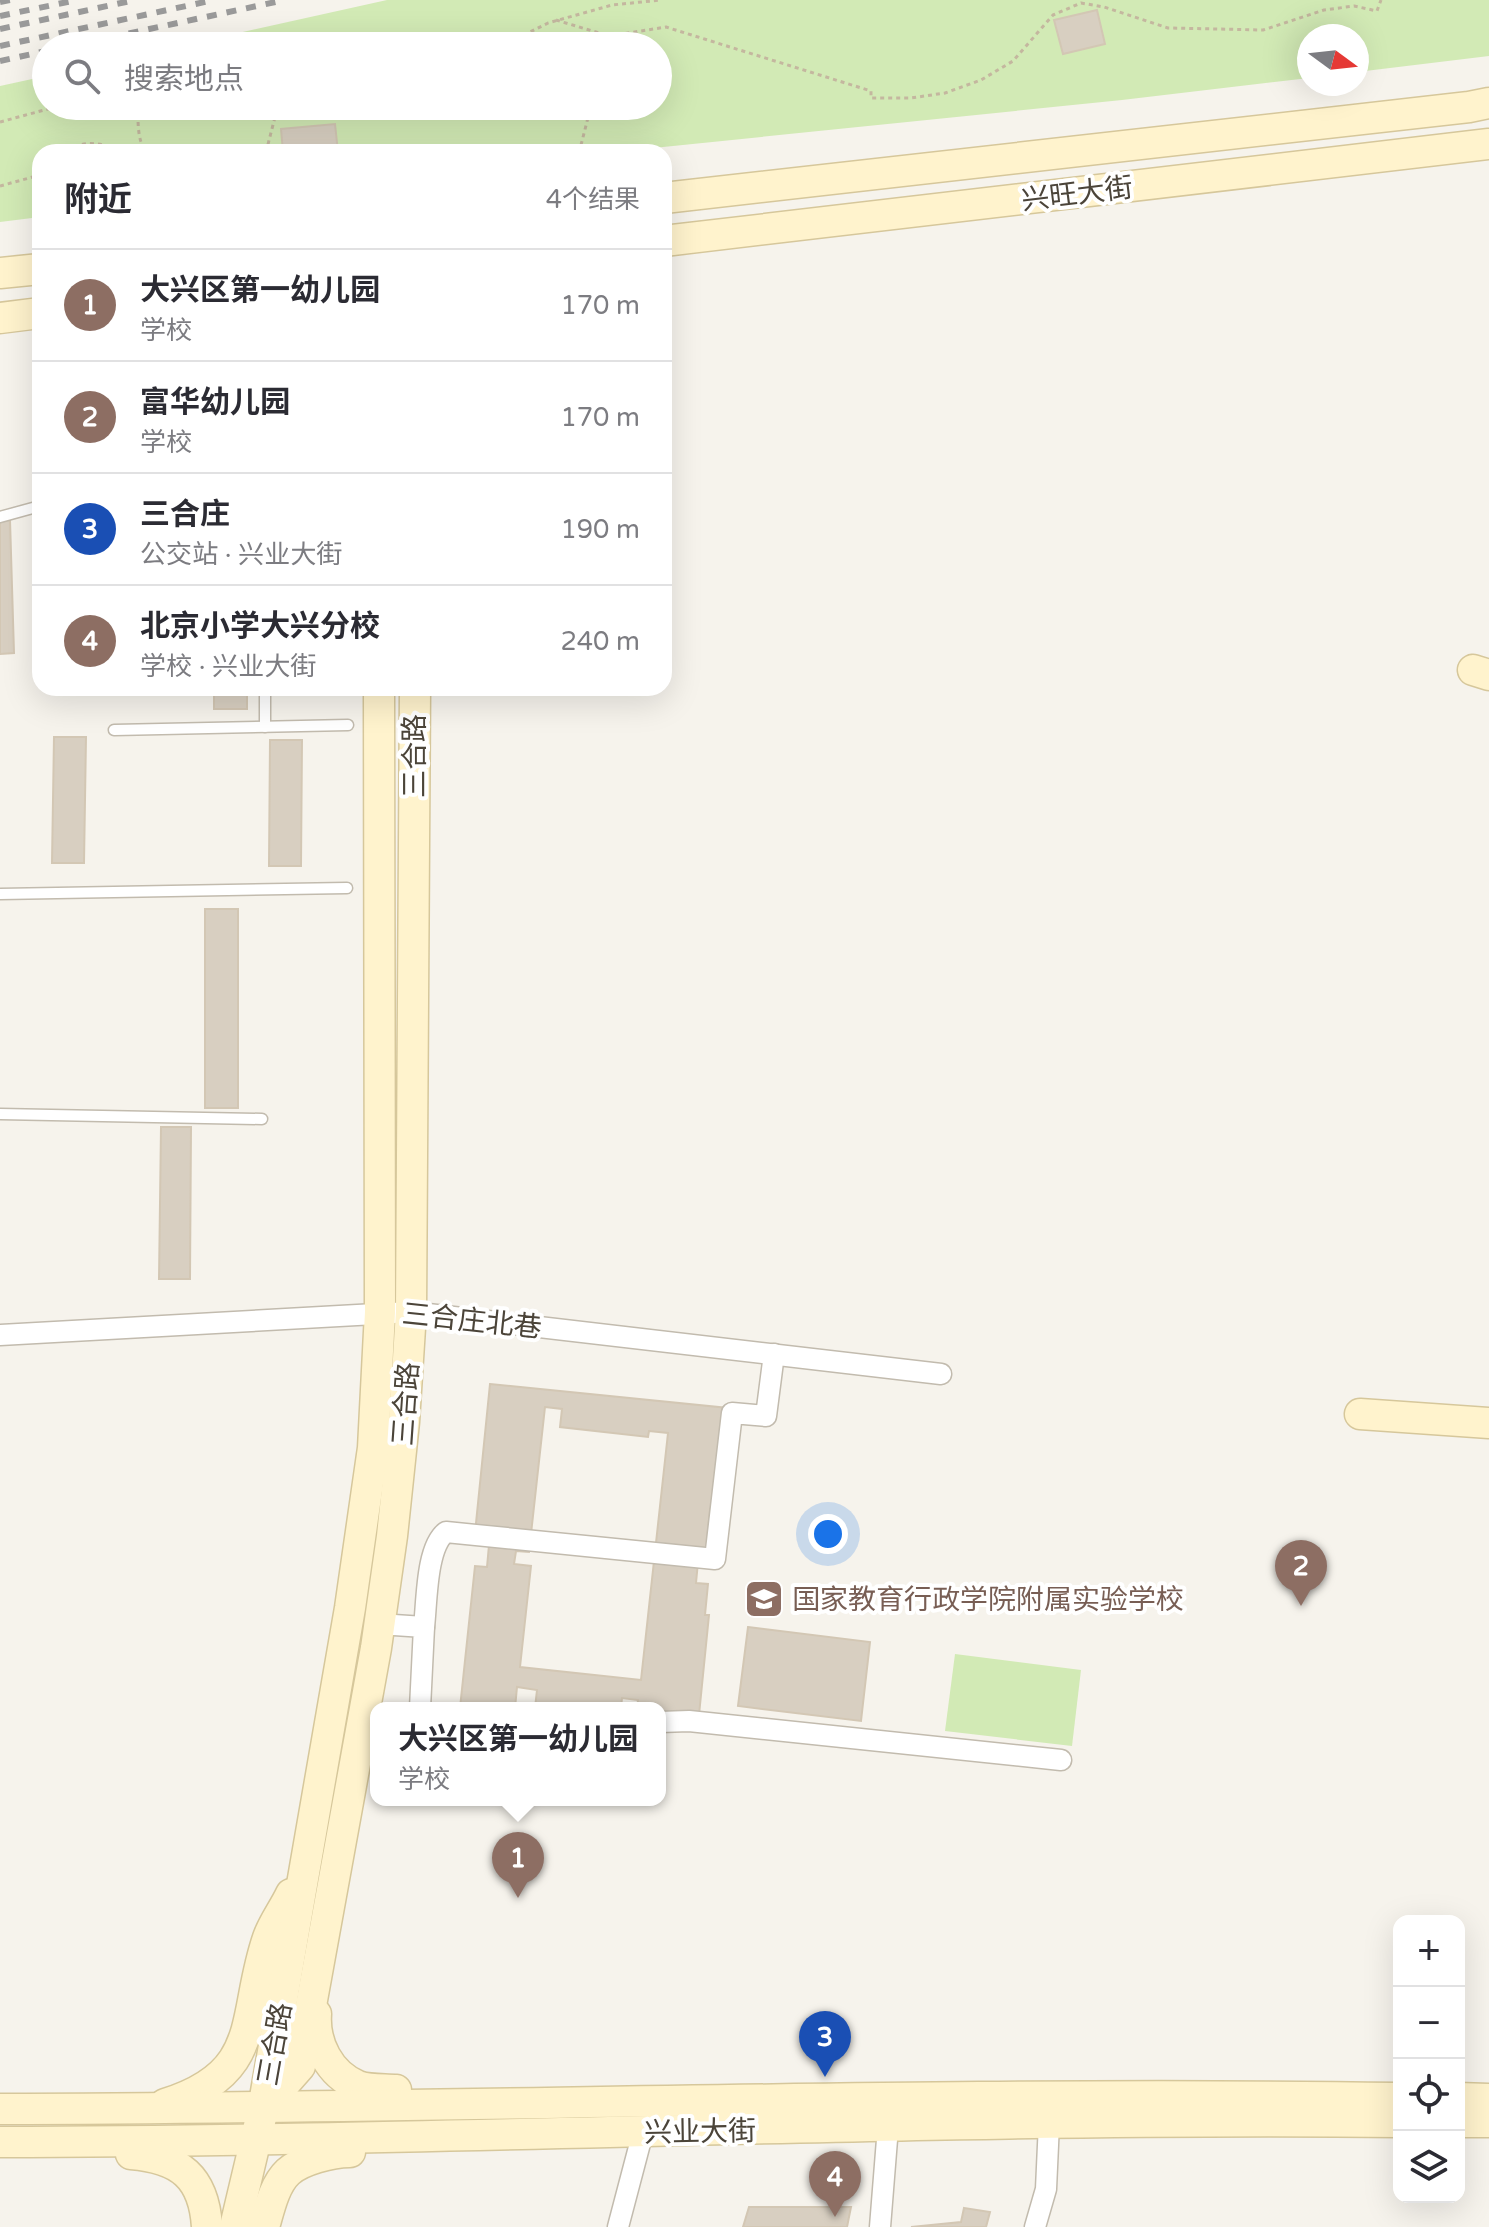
<!DOCTYPE html>
<html lang="zh">
<meta charset="utf-8">
<style>
:root{--surface:#fff;--page:#f2f2f3;--text:#2b2b33;--muted:#7c7c81;--line:#e1e1e2;--accent:#fc3f1d}
body{margin:0;font-family:"Varela Round","Noto Sans SC",sans-serif;background:var(--page);color:var(--text)}
.controls{position:absolute;right:24px;bottom:24px;display:grid;overflow:hidden;border-radius:16px;box-shadow:0 8px 32px #0002}
.controls button{width:72px;height:72px;display:grid;place-items:center;padding:0;border:0;border-bottom:2px solid var(--line);background:var(--surface);color:var(--text);font:40px sans-serif}
.compass{position:absolute;left:1297px;top:24px;width:72px;height:72px;border-radius:50%;background:var(--surface);box-shadow:0 8px 32px #0002;rotate:105deg}
.you{position:absolute;left:828px;top:1534px;width:28px;height:28px;margin:-20px;border:6px solid #fff;border-radius:50%;background:#1a73e8;box-shadow:0 0 0 12px #1a73e833}
.badge{display:grid;place-items:center;width:52px;height:52px;border-radius:50%;background:var(--accent);color:#fff;font-size:26px;font-weight:700}
.pin{position:absolute;translate:-50% -66px;filter:drop-shadow(0 2px 4px #0008)}
.pin::after{content:'';position:absolute;top:42px;width:28px;height:24px;background:inherit;clip-path:polygon(0 0,100% 0,50% 100%)}
.popup{position:absolute;left:370px;top:1702px;width:296px;height:104px;box-sizing:border-box;display:grid;place-content:center;border-radius:16px;background:var(--surface);filter:drop-shadow(0 2px 6px #0005);font-size:26px;white-space:nowrap;color:var(--muted)}
.popup b{font-size:30px;color:var(--text)}
.popup::after{content:'';position:absolute;left:50%;top:100%;margin-left:-16px;border:16px solid transparent;border-top-color:var(--surface)}
.list{margin:0;padding:0;list-style:none}
h2{display:flex;justify-content:space-between;align-items:center;height:104px;margin:0;padding:0 32px;font-size:34px}
h2 small{font-size:26px;font-weight:400;color:var(--muted)}
.list li{display:grid;grid-template-columns:52px 1fr auto;gap:24px;align-items:center;box-sizing:border-box;height:112px;padding:0 32px;border-top:2px solid var(--line)}
.list b{display:block;font-size:30px;white-space:nowrap}
.list p{margin:0;font-size:26px;white-space:nowrap;color:var(--muted)}
.list em{font-size:26px;font-style:normal;color:var(--muted)}
.icon{flex:none;width:44px;height:44px;fill:none;stroke:currentColor;stroke-width:2;stroke-linecap:round;stroke-linejoin:round}
.map{position:relative;flex:none;width:1489px;height:2227px;overflow:hidden}
.search{position:absolute;background:var(--surface);box-shadow:0 8px 32px #0002;left:32px;top:32px;width:640px;height:88px;display:flex;align-items:center;gap:20px;box-sizing:border-box;padding:0 28px;border-radius:44px;color:var(--muted);font-size:30px}
.panel{position:absolute;background:var(--surface);box-shadow:0 8px 32px #0002;left:32px;top:144px;width:640px;height:552px;border-radius:24px}
.map>svg:first-child{display:block}
</style>
<div class="map">
<svg width="1489" height="2227" viewBox="0 0 1489 2227">
<rect width="100%" height="100%" fill="#f6f3ec"/>
<g fill="#d2eab5">
<polygon points="387,0 1489,0 1489,56 1357,72 1357,36 1309,36 1309,78 1122,100 614,152 40,152 40,217 0,222 0,86 46,76 46,106 658,106 658,46 180,46"/>
<polygon points="955,1654 1081,1670 1072,1746 945,1731"/>
</g>
<g fill="#d8cfc1" stroke="#d3c7b4" stroke-width="2" fill-rule="evenodd">
<polygon points="1097,10 1105,44 1063,54 1054,20"/>
<polygon points="335,124 338,152 283,152 281,129"/>
<polygon points="10,520 14,653 0,654 0,521"/>
<rect x="214" y="688" width="33" height="21"/>
<polygon points="54,737 86,737 84,863 52,863"/>
<polygon points="270,740 302,740 301,866 269,866"/>
<rect x="205" y="909" width="33" height="199"/>
<polygon points="161,1127 191,1127 190,1279 159,1279"/>
<path d="M490 1384 728 1408 717 1510 710 1509 705 1563 698 1562 696 1583 708 1584 705 1615H709L699 1715 660 1711V1708H637L638 1700 622 1698 621 1708H535L537 1690 517 1687 515 1708H460L475 1566 487 1567 489 1545 474 1543ZM545 1407 562 1409 560 1427 648 1437 649 1431 668 1433 641 1680 520 1667 531 1566 514 1564 516 1551 529 1552Z"/>
<polygon points="748,1627 870,1642 861,1721 738,1706"/>
<polygon points="749,2207 851,2207 847,2227 743,2227"/>
<polygon points="964,2208 990,2212 986,2227 911,2227 961,2222"/>
</g>
<g fill="none" stroke-linecap="round" stroke-linejoin="round">
<g stroke="#c2bbae" stroke-width="13">
<g id="lane">
<polyline points="0,517 40,506"/>
<polyline points="265,688 265,727"/>
<polyline points="114,730 348,725"/>
<polyline points="0,894 347,888"/>
<polyline points="0,1114 262,1119"/>
</g>
</g>
<g stroke="#c2bbae" stroke-width="23">
<g id="street">
<polyline points="0,1335 411,1312 941,1374"/>
<polyline points="379,1624 424,1627 420,1708"/>
<path d="M424 1627C427 1602 426 1547 446 1532L715 1559 732 1413 766 1416 774 1354"/>
<polyline points="660,1722 689,1721 1061,1760"/>
<polyline points="618,2227 643,2132"/>
<polyline points="880,2227 888,2127"/>
<polyline points="1035,2227 1046,2189 1049,2123"/>
</g>
</g>
<g stroke="#d6c79b" stroke-width="33">
<g id="secondary">
<polyline points="664,198 1469,107 1489,103"/>
<polyline points="664,241 1489,144"/>
<polyline points="0,273 40,269"/>
<polyline points="0,318 40,313"/>
<polyline points="1473,670 1489,675"/>
<polyline points="1360,1414 1489,1423"/>
<path d="M316 2014C314 2043 329 2074 358 2086 369 2090 384 2089 396 2090"/>
<polyline points="1459,2098 1489,2099"/>
<path d="M165 2104C265 2073 241 2016 268 1938 273 1923 284 1909 291 1894"/>
<polyline points="264,2107 300,2066 376,1648 392,1536 404,1422 411,1312 415,688"/>
<path d="M0 2109C466 2108 933 2091 1399 2098"/>
<polyline points="1459,2122 1489,2122"/>
<path d="M0 2142C466 2141 933 2117 1399 2122"/>
<path d="M131 2154C180 2158 204 2177 207 2227"/>
<polyline points="235,2227 263,2109 350,1608 373,1448 380,1312 379,688"/>
<path d="M264 2227C269 2210 274 2185 288 2172 301 2160 332 2152 350 2152"/>
</g>
</g>
<g stroke="#c4b79f" stroke-width="3" stroke-dasharray="4 4" stroke-linecap="butt">
<polyline points="556,20 609,36 666,27 871,91 871,98 911,98 945,93 981,80 1013,61 1053,15 1081,3 1104,7 1168,28 1263,30 1324,10 1354,6 1377,11 1381,0"/>
<polyline points="502,46 548,23 612,5 661,0"/>
<polyline points="607,46 609,36"/>
<path d="M138 106C138 121 137 140 146 152"/>
<polyline points="146,106 186,114 292,117 337,106"/>
<polyline points="0,122 59,106"/>
<polyline points="581,145 591,106"/>
<path d="M68 152C85 137 105 145 124 152"/>
<polyline points="131,152 142,148"/>
<polyline points="266,152 275,117"/>
<polyline points="0,186 40,175"/>
</g>
<use href="#lane" stroke="#fff" stroke-width="10"/>
<use href="#street" stroke="#fff" stroke-width="20"/>
<use href="#secondary" stroke="#fff3cd" stroke-width="30"/>
<g stroke="#9a9a9a" stroke-width="6" stroke-dasharray="10 10" stroke-linecap="butt">
<polyline points="0,2 10,0"/>
<polyline points="0,16 77,0"/>
<polyline points="0,29 135,0"/>
<polyline points="0,46 214,0"/>
<polyline points="70,46 285,0"/>
<polyline points="0,61 46,51"/>
</g>
</g>
<defs>
<g id="school-square" transform="scale(2)"><rect x="-9" y="-9" width="18" height="18" rx="4" fill="#8d6e63" stroke="#fff"/><path d="M0-5L7-2L0 1L-7-2ZM-4 1L0 2.5L4 1V4Q0 6-4 4Z" fill="#fff"/></g>
</defs>
<g fill-rule="evenodd">
<use href="#school-square" x="764" y="1599"/>
</g>
<g text-anchor="middle" stroke-width="8" stroke-linejoin="round" paint-order="stroke">
<g font-size="28" fill="#4b4439" stroke="#fff">
<text transform="translate(1077 193) rotate(-7)" y="10">兴旺大街</text>
<text transform="translate(414 756) rotate(-90)" y="10">三合路</text>
<text transform="translate(472 1320) rotate(6)" y="10">三合庄北巷</text>
<text transform="translate(405 1404) rotate(-86)" y="10">三合路</text>
<text transform="translate(274 2044) rotate(-80)" y="10">三合路</text>
<text transform="translate(700 2131) rotate(-1)" y="10">兴业大街</text>
</g>
<g font-size="28" fill="#785e54" stroke="#fff" text-anchor="start">
<text x="792" y="1609">国家教育行政学院附属实验学校</text>
</g>
</g>
</svg>
<div class="controls">
<button>+</button>
<button>−</button>
<button><svg class="icon" aria-label="locate" viewBox="0 0 24 24"><circle cx="12" cy="12" r="6"/><path d="M12 2v4M12 18v4M2 12h4M18 12h4"/></svg></button>
<button><svg class="icon" aria-label="layers" viewBox="0 0 24 24"><path d="M12 4l9 5-9 5-9-5zM3 14l9 5 9-5"/></svg></button>
</div>
<svg class="compass" viewBox="-18 -18 36 36"><path d="M0-13l5 13h-10z" fill="#e53935"/><path d="M0 13l5-13h-10z" fill="#7c7c81"/></svg>
<div class="you"></div>
<div class="pin badge" style="left:518px;top:1898px;background:#8d6e63">1</div>
<div class="popup"><b>大兴区第一幼儿园</b>学校</div>
<div class="pin badge" style="left:1301px;top:1606px;background:#8d6e63">2</div>
<div class="pin badge" style="left:825px;top:2077px;background:#1a4fb4">3</div>
<div class="pin badge" style="left:835px;top:2217px;background:#8d6e63">4</div>
<div class="search"><svg class="icon" aria-label="search" viewBox="0 0 24 24"><circle cx="10" cy="10" r="6"/><path d="M15 15l6 6"/></svg>搜索地点</div>
<section class="panel">
<h2>附近<small>4个结果</small></h2>
<ul class="list">
<li><span class="badge" style="background:#8d6e63">1</span><div><b>大兴区第一幼儿园</b><p>学校</p></div><em>170 m</em></li>
<li><span class="badge" style="background:#8d6e63">2</span><div><b>富华幼儿园</b><p>学校</p></div><em>170 m</em></li>
<li><span class="badge" style="background:#1a4fb4">3</span><div><b>三合庄</b><p>公交站 · 兴业大街</p></div><em>190 m</em></li>
<li><span class="badge" style="background:#8d6e63">4</span><div><b>北京小学大兴分校</b><p>学校 · 兴业大街</p></div><em>240 m</em></li>
</ul>
</section>
</div>
